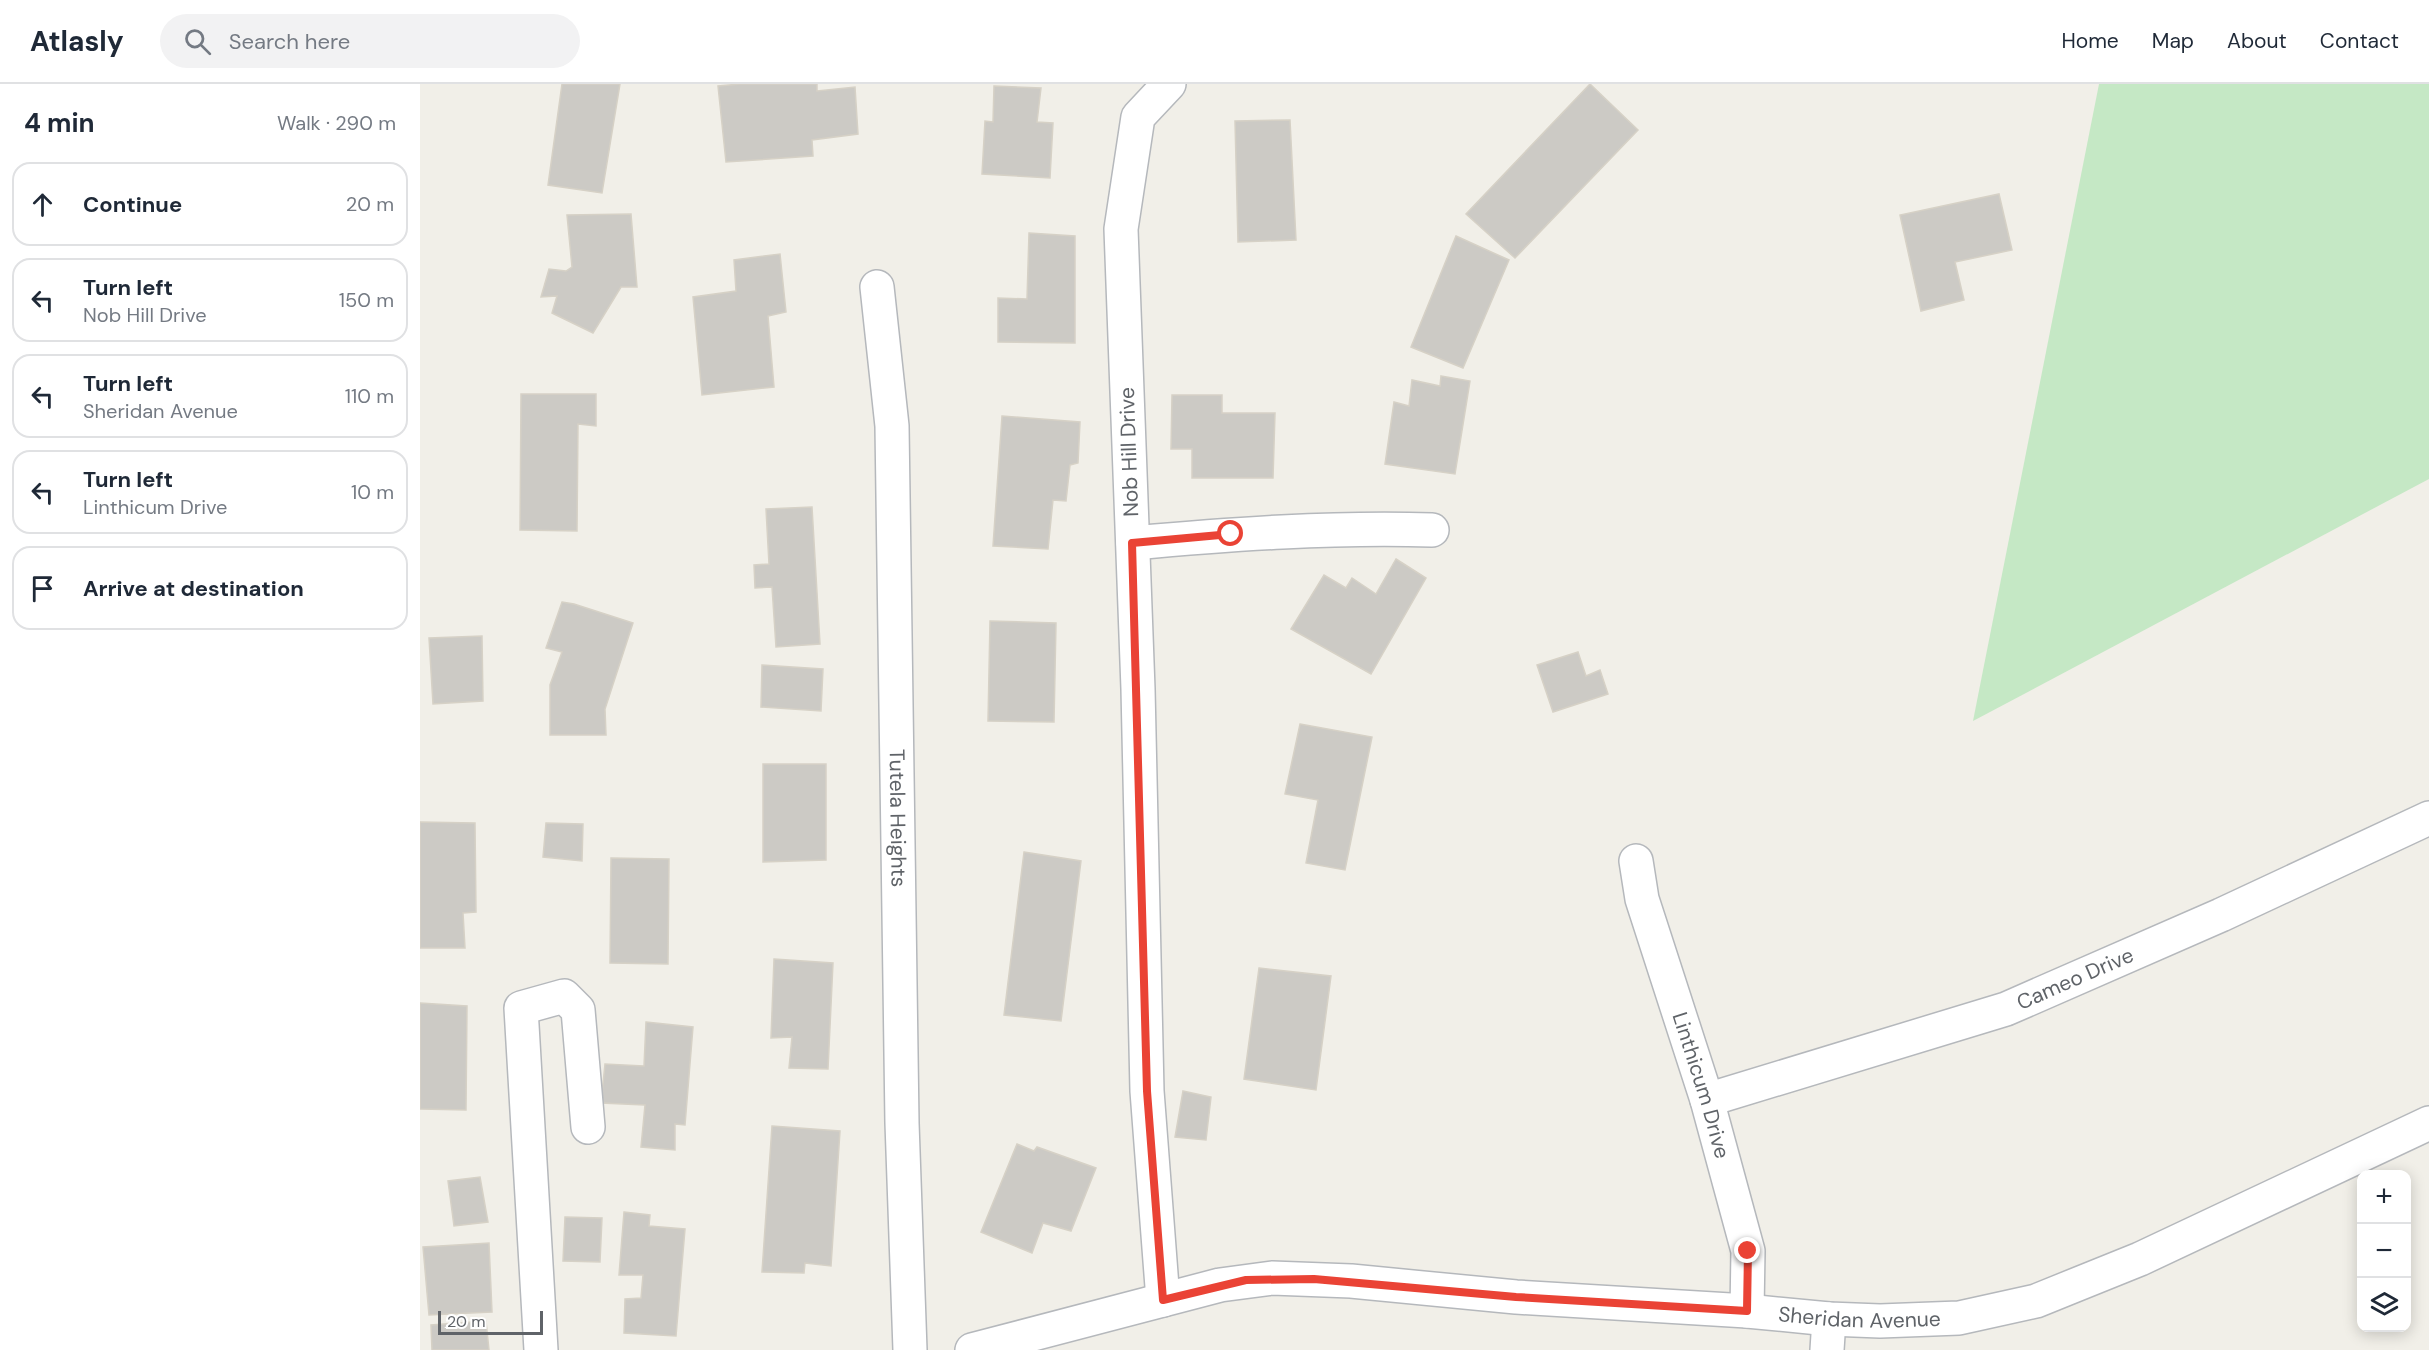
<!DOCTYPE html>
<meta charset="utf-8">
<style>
:root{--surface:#fff;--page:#f2f2f3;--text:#1f2937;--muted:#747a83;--line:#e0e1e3}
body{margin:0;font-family:"DM Sans",sans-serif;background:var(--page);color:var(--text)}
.controls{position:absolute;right:18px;bottom:18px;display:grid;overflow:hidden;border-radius:12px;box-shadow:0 3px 15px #0003}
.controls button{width:54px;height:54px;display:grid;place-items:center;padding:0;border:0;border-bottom:2px solid var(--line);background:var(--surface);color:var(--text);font:30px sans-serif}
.scale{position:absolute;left:18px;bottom:15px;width:105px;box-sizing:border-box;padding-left:6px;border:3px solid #5f6368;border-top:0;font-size:16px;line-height:21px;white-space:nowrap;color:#5f6368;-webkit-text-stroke:4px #fff;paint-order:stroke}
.stop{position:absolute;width:18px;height:18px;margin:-14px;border:4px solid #ea4335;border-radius:50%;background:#fff}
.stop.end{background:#ea4335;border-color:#fff;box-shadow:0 2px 6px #0008}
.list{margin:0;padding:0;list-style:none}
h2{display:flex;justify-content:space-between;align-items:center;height:78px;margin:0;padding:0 24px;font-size:26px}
h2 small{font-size:20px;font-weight:400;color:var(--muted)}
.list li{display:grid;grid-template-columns:39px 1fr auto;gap:18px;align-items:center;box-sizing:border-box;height:84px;margin:0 12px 12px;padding:0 12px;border:2px solid var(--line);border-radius:18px}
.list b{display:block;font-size:22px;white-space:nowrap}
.list p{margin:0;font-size:20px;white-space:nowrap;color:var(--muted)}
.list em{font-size:20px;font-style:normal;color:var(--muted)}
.icon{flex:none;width:33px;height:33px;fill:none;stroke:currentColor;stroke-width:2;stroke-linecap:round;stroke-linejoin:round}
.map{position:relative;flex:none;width:2009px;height:1266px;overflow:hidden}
header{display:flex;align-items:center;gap:36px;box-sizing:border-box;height:84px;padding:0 30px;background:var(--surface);border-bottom:2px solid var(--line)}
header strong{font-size:28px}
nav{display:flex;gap:33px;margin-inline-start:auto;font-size:21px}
.search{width:420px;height:54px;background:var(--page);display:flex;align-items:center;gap:15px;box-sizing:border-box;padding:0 21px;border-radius:33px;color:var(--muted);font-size:22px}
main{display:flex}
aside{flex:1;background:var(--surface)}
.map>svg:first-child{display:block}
</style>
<header>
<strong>Atlasly</strong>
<div class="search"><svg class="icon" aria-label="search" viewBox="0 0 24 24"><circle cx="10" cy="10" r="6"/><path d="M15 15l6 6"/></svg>Search here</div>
<nav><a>Home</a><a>Map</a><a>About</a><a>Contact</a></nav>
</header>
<main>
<aside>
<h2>4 min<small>Walk · 290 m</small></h2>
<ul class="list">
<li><svg class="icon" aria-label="ahead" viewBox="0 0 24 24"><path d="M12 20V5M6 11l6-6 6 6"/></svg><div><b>Continue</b></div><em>20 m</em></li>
<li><svg class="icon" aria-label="left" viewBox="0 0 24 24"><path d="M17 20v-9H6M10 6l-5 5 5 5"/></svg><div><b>Turn left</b><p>Nob Hill Drive</p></div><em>150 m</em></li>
<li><svg class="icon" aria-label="left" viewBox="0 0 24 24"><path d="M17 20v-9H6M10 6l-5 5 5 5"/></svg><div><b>Turn left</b><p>Sheridan Avenue</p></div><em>110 m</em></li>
<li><svg class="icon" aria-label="left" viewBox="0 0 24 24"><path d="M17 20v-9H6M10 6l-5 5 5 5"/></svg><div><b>Turn left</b><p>Linthicum Drive</p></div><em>10 m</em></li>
<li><svg class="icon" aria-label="arrive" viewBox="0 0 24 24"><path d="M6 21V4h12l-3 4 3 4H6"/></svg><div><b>Arrive at destination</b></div></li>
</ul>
</aside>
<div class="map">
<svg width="2009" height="1266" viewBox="0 0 2009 1266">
<rect width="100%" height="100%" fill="#f1efe8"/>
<polygon fill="#c5e8c5" points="1679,0 2009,0 2009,395 1553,637"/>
<g fill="#cccac5" stroke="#d6d1c6" stroke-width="1.5">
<polygon points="142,0 200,0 182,109 128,101"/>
<polygon points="320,0 397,0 397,7 435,3 438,50 392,56 393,72 306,78 298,2"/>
<polygon points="1170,0 1218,46 1095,174 1046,130"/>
<polygon points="574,2 621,4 617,38 633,39 630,94 562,90 565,37 573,38"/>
<polygon points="870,36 876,156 818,158 815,37"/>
<polygon points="1579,110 1592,166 1535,178 1544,216 1501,227 1480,131"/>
<polygon points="211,130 217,203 201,203 173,249 132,229 137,212 121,213 129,185 146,187 152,183 147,131"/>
<polygon points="609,149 655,152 655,259 578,258 578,214 607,215"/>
<polygon points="1036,152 1089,176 1043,284 991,263"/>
<polygon points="360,170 366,228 348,232 354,303 282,311 273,213 316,207 314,176"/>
<polygon points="1021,292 1050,297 1035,390 965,380 974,318 989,322 992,296 1020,302"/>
<polygon points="101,310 176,310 176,342 158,340 157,447 100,446"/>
<polygon points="752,311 802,311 802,329 855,329 853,394 772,394 772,365 751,365"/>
<polygon points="582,332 660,338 658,379 650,381 646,417 633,416 628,465 573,462"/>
<polygon points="392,423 400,560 356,563 352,503 335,504 334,481 349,480 346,425"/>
<polygon points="976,475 1006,494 951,590 871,545 904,491 926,504 932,494 956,510"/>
<polygon points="142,518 154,520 213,539 185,625 186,651 130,651 130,601 142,568 126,564"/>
<polygon points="570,537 636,539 634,638 568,637"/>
<polygon points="62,552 63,617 13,620 9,554"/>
<polygon points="1158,568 1166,592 1180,586 1188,610 1133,628 1117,581"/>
<polygon points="342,581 403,585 401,627 341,623"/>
<polygon points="880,640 952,653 925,786 886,779 898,716 865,710"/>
<polygon points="343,680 406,680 406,776 343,778"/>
<polygon points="0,738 55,739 56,828 43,829 45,864 0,864"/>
<polygon points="126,739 163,740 162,777 123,773"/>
<polygon points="604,768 661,777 641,937 584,931"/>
<polygon points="191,774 249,775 248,880 190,879"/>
<polygon points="354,875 413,879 408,985 369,984 372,953 351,954"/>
<polygon points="839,884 911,892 896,1006 824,995"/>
<polygon points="0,919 47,922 46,1026 0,1025"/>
<polygon points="226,938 273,943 265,1041 255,1040 255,1066 221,1063 225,1021 181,1019 185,980 224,982"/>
<polygon points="763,1007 791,1013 786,1056 755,1053"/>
<polygon points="352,1042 420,1047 411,1182 385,1179 384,1189 342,1188"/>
<polygon points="597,1060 614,1067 617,1063 676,1084 651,1147 623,1139 612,1169 561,1148"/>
<polygon points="60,1093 68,1138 34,1142 28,1097"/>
<polygon points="204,1128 230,1131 229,1142 265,1145 256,1252 204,1249 205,1215 221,1214 223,1191 199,1191"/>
<polygon points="145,1133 182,1134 180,1178 143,1177"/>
<polygon points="69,1159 72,1228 9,1231 3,1163"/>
<polygon points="66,1237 69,1266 12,1266 11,1241"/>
</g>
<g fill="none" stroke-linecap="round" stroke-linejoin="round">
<g stroke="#b5b8bc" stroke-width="36">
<g id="minor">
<path id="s1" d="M457 203 472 342 482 1039 490 1266"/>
<path d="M713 459C812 450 912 443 1012 446"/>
<path id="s2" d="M1216 777 1222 815 1287 1016 1328 1167 1327 1227"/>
<path id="s3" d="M1287 1016 1586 925 1801 831 2009 734"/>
<polyline points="743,1216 727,1007 718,605 701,145 718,33 749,0"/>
<polyline points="121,1266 101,924 144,912 158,926 168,1043"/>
<path id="s4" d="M552 1266 800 1201 852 1194 931 1197 1096 1213 1327 1227 1409 1235 1460 1237 1539 1234 1616 1217 1658 1200 1720 1175 2009 1039"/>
<polyline points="1407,1266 1409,1235"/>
</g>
</g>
<use href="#minor" stroke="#fff" stroke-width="33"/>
</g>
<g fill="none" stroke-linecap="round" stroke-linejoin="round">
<polyline stroke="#ea4335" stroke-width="8" points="811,450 712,459 727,1007 743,1216 826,1196 894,1195 1096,1213 1327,1227 1328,1167"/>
</g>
<g text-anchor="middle" stroke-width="4.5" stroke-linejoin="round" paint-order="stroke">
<g font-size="21" fill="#5f6368" stroke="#fff">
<text transform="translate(709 368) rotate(-92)" y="7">Nob Hill Drive</text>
<text dy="7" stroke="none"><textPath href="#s1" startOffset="532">Tutela Heights</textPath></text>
<text dy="7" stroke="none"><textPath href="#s3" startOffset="388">Cameo Drive</textPath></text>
<text dy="7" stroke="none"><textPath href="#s2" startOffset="234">Linthicum Drive</textPath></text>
<text dy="7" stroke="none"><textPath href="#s4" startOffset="898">Sheridan Avenue</textPath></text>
</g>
</g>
</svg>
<div class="controls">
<button>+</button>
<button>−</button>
<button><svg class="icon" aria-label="layers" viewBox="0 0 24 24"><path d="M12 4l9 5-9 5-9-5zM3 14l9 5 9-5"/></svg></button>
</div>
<div class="scale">20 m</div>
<div class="stop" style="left:811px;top:450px"></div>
<div class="stop end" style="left:1328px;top:1167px"></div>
</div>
</main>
